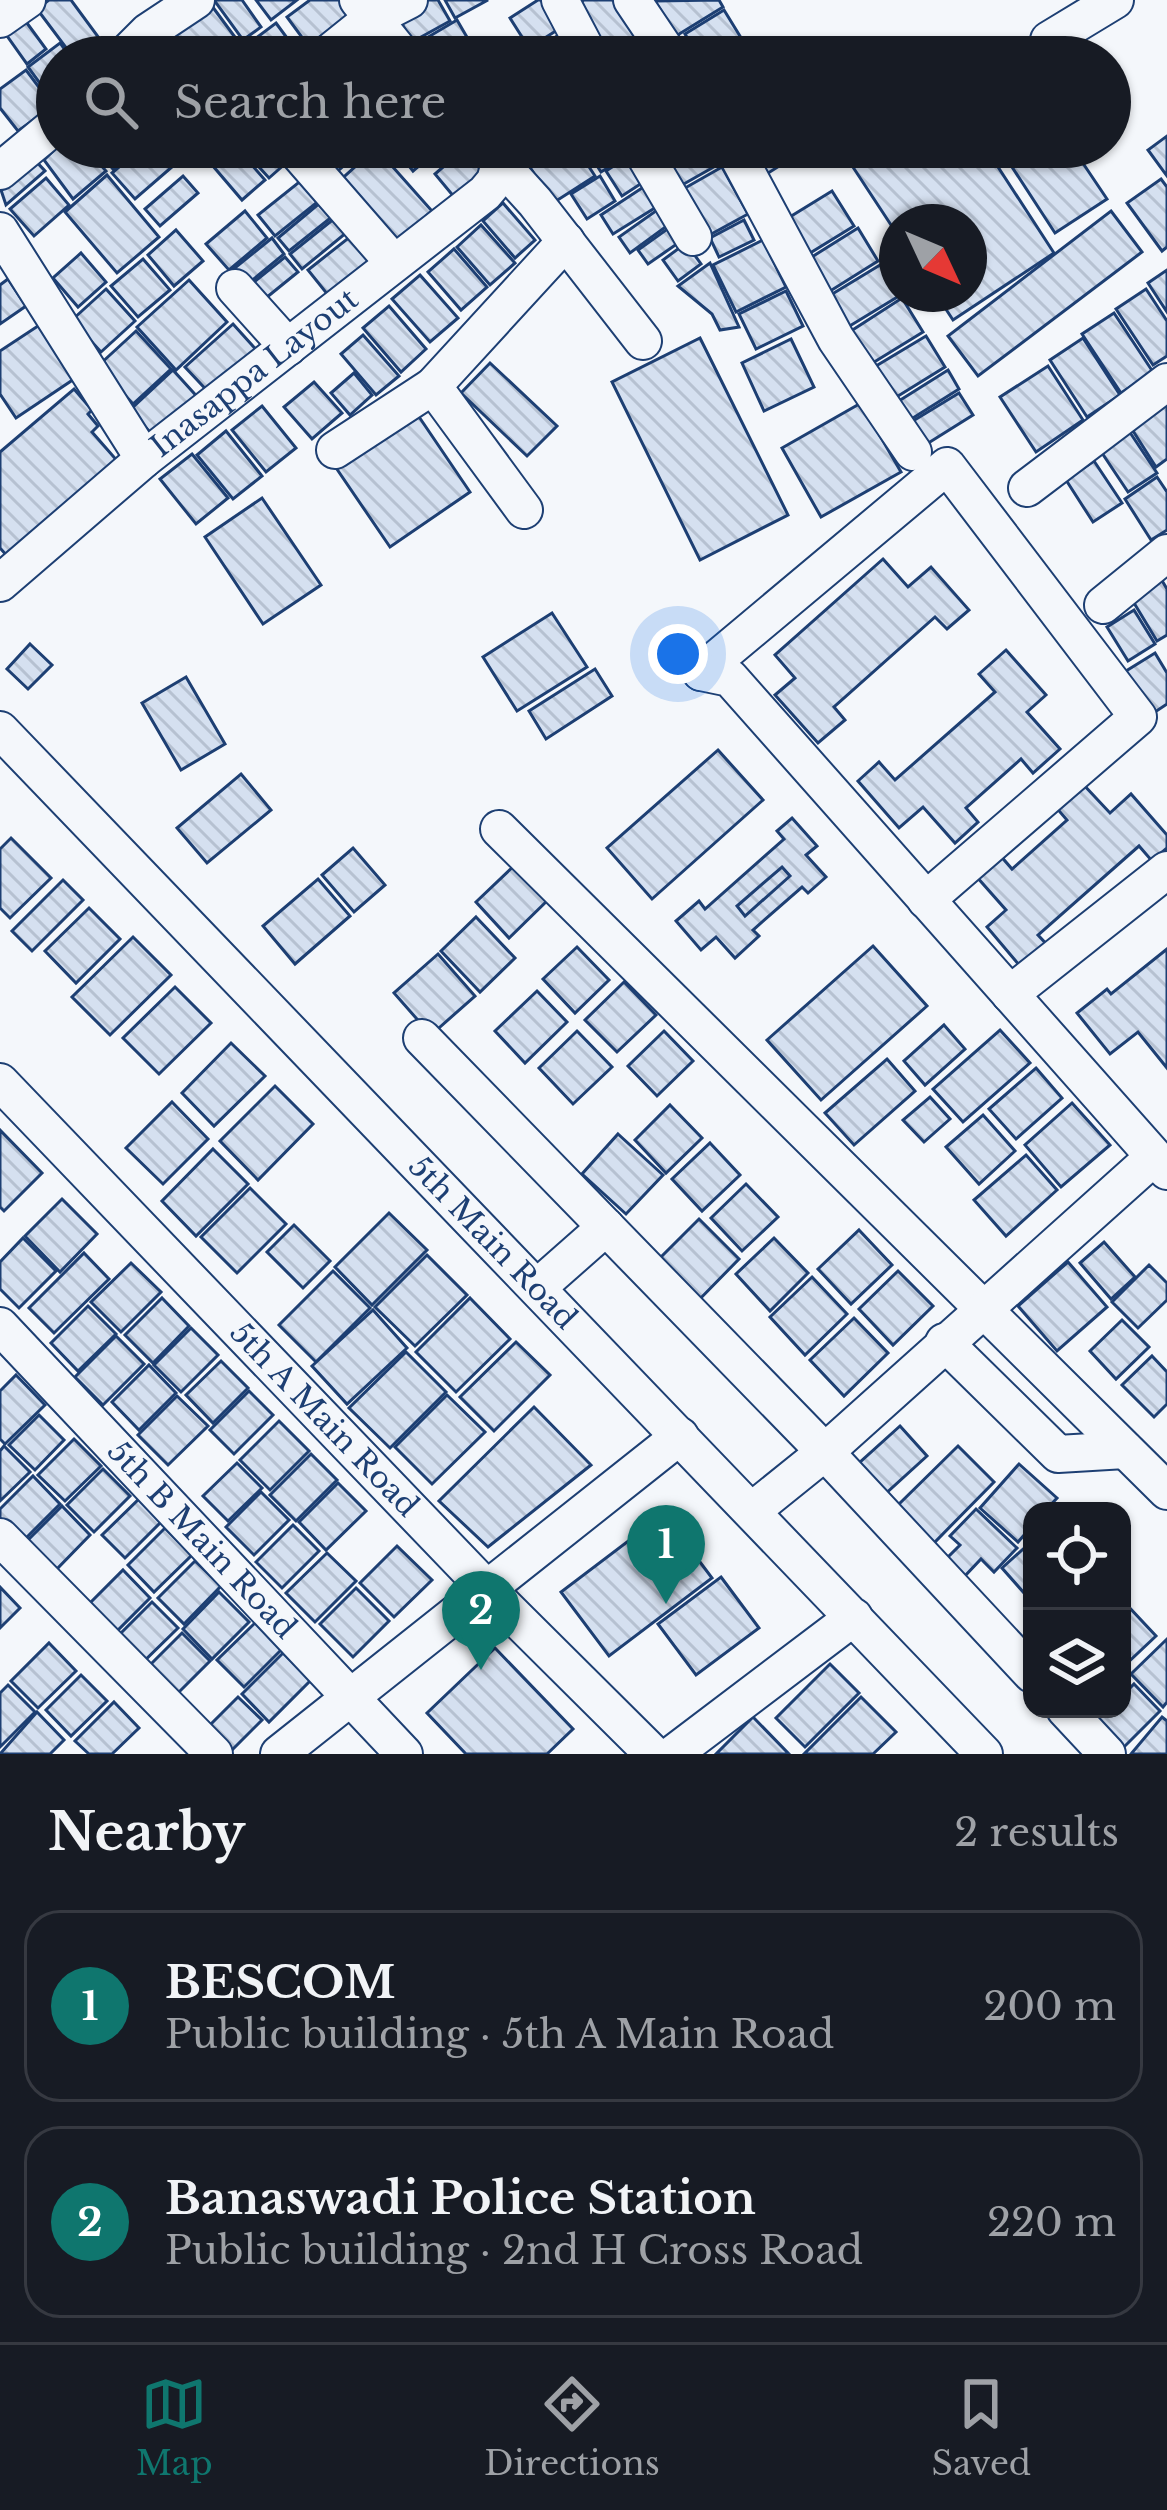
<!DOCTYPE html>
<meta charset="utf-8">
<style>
:root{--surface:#171b24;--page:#20242c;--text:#f1f3f6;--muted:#9ea1a6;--line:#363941;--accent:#0f766e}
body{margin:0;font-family:"Libre Baskerville",serif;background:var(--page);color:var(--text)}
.controls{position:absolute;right:36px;bottom:36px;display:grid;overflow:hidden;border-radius:24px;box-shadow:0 3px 9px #0004}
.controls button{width:108px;height:108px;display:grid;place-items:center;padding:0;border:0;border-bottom:3px solid var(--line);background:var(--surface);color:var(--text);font:60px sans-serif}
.compass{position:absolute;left:879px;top:204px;width:108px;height:108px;border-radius:50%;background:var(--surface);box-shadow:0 3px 9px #0004;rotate:134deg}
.you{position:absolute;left:678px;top:654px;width:42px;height:42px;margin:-30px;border:9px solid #fff;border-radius:50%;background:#1a73e8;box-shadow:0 0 0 18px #1a73e833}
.badge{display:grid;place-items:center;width:78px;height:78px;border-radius:50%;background:var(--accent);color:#fff;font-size:39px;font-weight:700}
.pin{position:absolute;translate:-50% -99px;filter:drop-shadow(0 3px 6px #0008)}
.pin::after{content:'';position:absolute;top:63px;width:42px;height:36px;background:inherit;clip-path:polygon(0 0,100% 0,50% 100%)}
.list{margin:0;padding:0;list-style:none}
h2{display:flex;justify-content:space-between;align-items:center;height:156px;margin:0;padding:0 48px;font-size:51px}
h2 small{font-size:39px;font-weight:400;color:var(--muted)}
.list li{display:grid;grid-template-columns:78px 1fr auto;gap:36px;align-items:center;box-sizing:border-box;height:192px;margin:0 24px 24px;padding:0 24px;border:3px solid var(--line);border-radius:36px}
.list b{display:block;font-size:45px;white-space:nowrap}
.list p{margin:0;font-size:39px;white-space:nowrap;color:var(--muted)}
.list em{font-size:39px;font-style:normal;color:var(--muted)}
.icon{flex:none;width:66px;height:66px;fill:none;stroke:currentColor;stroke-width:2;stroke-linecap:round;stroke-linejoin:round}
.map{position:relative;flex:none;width:1167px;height:1754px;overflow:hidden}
.search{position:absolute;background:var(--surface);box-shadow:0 3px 9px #0004;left:36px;right:36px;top:36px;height:132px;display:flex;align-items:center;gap:30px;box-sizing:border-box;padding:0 42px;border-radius:66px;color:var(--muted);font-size:45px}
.sheet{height:588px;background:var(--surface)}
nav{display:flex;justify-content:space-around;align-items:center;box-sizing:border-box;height:168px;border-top:3px solid var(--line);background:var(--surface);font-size:33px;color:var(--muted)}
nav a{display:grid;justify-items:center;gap:6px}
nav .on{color:var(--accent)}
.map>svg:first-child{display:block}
</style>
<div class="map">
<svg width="1167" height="1754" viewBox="0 0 1167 1754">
<defs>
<pattern id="building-back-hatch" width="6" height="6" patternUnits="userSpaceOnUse" patternTransform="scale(3)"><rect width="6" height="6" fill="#d5e0f0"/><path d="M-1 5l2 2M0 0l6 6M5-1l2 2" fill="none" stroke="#b6c1d1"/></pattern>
</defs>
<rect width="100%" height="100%" fill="#f4f7fb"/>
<g fill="url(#building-back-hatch)" stroke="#1d3f73" stroke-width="3">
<polygon points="49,0 71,0 113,57 73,57 37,9"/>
<polygon points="214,0 242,0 261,27 243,40"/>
<polygon points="256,0 297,0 271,20"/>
<polygon points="310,0 341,0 355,20 312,51 287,17"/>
<polygon points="421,0 438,0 450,21 412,42 396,13"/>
<polygon points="445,0 488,0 455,18"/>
<polygon points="538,0 545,0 562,27 529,48 510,18"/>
<polygon points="584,0 626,0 650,38 619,57 600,57 570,9"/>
<polygon points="719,0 723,7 676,36 655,1"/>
<polygon points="209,2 240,44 221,57 191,57 171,30"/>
<polygon points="724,10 743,41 717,57 699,57 685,34"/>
<polygon points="24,19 46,49 27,64 5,33"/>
<polygon points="457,20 475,51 464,57 426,57 418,43"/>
<polygon points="276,23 301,57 231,57"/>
<polygon points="167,31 187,57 132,57"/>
<polygon points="561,33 578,57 534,57 532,54"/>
<polygon points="60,43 70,57 57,57 55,104 28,67"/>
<polygon points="26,70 53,106 18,131 0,108 0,89"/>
<polygon points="1167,136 1167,176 1148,150"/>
<polygon points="57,147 85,147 106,171 73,199 44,160"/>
<polygon points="95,147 139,147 113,169"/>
<polygon points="142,147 157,147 173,166 135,199 112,173"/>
<polygon points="220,147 236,147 265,180 242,200 207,159"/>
<polygon points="241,147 289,147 295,155 269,178"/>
<polygon points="312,147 365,147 331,177"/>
<polygon points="394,147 441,147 413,171"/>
<polygon points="466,147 486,170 455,198 435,174"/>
<polygon points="546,147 576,147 595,176 553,203 526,161"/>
<polygon points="585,147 628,147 631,153 601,172"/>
<polygon points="692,147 710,147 719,164 675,189 661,165"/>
<polygon points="747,147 801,147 803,151 765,175"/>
<polygon points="857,147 985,147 1054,253 953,320 936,294 969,294 969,222 897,222 897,234 845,155"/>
<polygon points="999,147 1072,147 1107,199 1055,233"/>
<polygon points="376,148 432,211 390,248 335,185"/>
<polygon points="632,154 648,179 622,196 606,171"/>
<polygon points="33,158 45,171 6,205 0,187"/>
<polygon points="722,167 748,214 704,238 678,192"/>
<polygon points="107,175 159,237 117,273 65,212"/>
<polygon points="183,176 198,193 160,226 145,209"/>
<polygon points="600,176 615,201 587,219 571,194"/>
<polygon points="46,178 69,205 34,236 10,209"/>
<polygon points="303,179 320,200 275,236 258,215"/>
<polygon points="1161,179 1167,187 1167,247 1162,251 1127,203"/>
<polygon points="645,186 658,206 613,234 601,215"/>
<polygon points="832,191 854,226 802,258 780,223"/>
<polygon points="321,202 333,216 289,251 278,238"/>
<polygon points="503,203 535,240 515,258 483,221"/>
<polygon points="660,208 671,223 630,253 619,237"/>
<polygon points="245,211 267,238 229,270 206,244"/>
<polygon points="1111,211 1142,252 978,376 948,336"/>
<polygon points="335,218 346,233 302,269 290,254"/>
<polygon points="744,220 754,240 719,257 710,238"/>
<polygon points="481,225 515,263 490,285 457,247"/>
<polygon points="673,225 684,239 648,264 638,250"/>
<polygon points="858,228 878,261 827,293 807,260"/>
<polygon points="176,230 203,261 174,286 148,255"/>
<polygon points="351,236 375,266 332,300 308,270"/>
<polygon points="272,238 284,254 244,287 231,271"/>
<polygon points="763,240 786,287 736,312 713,265"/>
<polygon points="686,243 701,264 678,281 663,260"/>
<polygon points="454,249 487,287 461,310 428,272"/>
<polygon points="81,253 106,282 78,307 53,278"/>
<polygon points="285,257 298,272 256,306 244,290"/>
<polygon points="143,259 170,290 138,317 111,286"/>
<polygon points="710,263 739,327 720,330 712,314 678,286"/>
<polygon points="880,265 899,296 848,327 829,296"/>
<polygon points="1167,270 1167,312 1148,283"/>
<polygon points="420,275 458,318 430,342 392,299"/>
<polygon points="8,279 26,306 0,324 0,285"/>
<polygon points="189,280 227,322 176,370 137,327"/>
<polygon points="106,289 135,321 101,352 72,320"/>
<polygon points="1146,289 1167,321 1167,356 1153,365 1116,309"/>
<polygon points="786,291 803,326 756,349 739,314"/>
<polygon points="902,298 923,332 871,364 851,331"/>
<polygon points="389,306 426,349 401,372 363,328"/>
<polygon points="1114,313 1153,372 1121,393 1082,334"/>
<polygon points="44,322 80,375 16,418 0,394 0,351"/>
<polygon points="233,324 261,355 214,398 185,367"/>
<polygon points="136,331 171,369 133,404 98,366"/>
<polygon points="363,335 399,376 376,395 341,354"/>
<polygon points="926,336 945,367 890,401 871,369"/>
<polygon points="700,338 788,515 700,560 612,382"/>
<polygon points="1083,338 1120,395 1087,417 1050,360"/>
<polygon points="791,339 814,387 764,411 742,363"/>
<polygon points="490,363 557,426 527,456 461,393"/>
<polygon points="1048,366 1083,420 1036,452 1000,397"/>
<polygon points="173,370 201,401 157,440 130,410"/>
<polygon points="948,370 959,389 905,423 894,404"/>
<polygon points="354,373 372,395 350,415 331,393"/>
<polygon points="314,382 342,413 312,439 284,407"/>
<polygon points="74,389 92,410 88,414 98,426 92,432 120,464 9,558 0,548 0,452"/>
<polygon points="959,393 973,415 922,447 908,424"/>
<polygon points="1167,398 1167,459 1156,467 1128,423"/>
<polygon points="861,403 901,472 821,517 782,448"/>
<polygon points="411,405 470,492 390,547 330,459"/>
<polygon points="262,406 296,448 266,472 232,430"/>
<polygon points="1125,425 1157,473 1128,492 1096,444"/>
<polygon points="226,431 262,476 233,499 197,455"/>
<polygon points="192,454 228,498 196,524 160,479"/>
<polygon points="1094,461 1122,503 1093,522 1066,480"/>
<polygon points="1157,477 1167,492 1167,530 1151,540 1125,499"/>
<polygon points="262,498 321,585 263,624 205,537"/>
<polygon points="883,559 908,587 931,567 969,610 947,629 935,617 834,707 845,720 818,743 775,695 795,678 775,655"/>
<polygon points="1158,574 1167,589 1167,635 1157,641 1128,593"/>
<polygon points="1134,610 1155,644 1128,661 1107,627"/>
<polygon points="552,613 587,667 517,711 483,657"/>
<polygon points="30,644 52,665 28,689 7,669"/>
<polygon points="1006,650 1046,695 1027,712 1060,749 1033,773 1021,759 966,808 978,822 955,843 923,807 899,828 858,781 879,762 895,780 995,692 979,674"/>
<polygon points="1155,653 1167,673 1167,704 1152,714 1126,671"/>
<polygon points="595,669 612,696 546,739 529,711"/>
<polygon points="186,677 225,744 181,770 142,703"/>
<polygon points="718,750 763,800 652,899 607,848"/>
<polygon points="241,774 271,810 207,863 177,828"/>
<polygon points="1081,782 1110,813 1131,794 1167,835 1167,848 1152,861 1139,846 1038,935 1052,950 1026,973 987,927 1006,910 976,876 999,854 1012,869 1067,820 1054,805"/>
<polygon points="792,818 817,846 806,855 826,877 808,893 802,887 753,930 759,936 735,958 716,937 701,950 676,921 699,901 705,909 784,839 777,831"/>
<polygon points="11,838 51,878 10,918 0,908 0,849"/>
<polygon points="353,848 385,885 354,912 322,875"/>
<polygon points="519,861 552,896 509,938 476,902"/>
<polygon points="782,867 790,876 745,916 737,906"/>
<polygon points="318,879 350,916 295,964 263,926"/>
<polygon points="63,880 83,900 32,951 12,931"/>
<polygon points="89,908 120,939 76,983 45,951"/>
<polygon points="476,917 515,958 480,992 441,951"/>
<polygon points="133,937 171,975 110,1035 72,997"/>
<polygon points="873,946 927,1006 821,1100 767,1040"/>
<polygon points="577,947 609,980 575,1013 543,979"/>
<polygon points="1167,949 1167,1068 1138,1032 1110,1054 1077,1013 1107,989 1111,994"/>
<polygon points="438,954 475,996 431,1035 394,993"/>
<polygon points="624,982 656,1015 617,1052 585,1020"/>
<polygon points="175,987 211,1023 159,1074 123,1038"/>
<polygon points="537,991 567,1022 525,1063 495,1031"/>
<polygon points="944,1025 965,1049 925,1085 904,1061"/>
<polygon points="1000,1030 1030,1063 963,1122 933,1089"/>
<polygon points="577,1031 612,1067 573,1104 539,1068"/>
<polygon points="664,1031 693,1061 657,1096 628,1066"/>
<polygon points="231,1043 265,1076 214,1126 182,1093"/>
<polygon points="887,1059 915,1091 854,1145 825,1113"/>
<polygon points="1036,1068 1062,1098 1016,1139 989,1109"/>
<polygon points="275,1086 313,1124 258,1180 220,1141"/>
<polygon points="930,1097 950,1119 924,1142 903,1120"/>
<polygon points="172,1102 208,1139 163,1184 126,1148"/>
<polygon points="1072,1103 1110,1145 1061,1187 1025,1145"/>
<polygon points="670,1105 702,1138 666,1173 635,1140"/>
<polygon points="983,1115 1015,1151 979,1184 946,1147"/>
<polygon points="0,1130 42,1173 4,1211 0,1207"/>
<polygon points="618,1134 663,1175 626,1214 582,1174"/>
<polygon points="710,1143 740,1175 702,1211 672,1179"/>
<polygon points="213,1149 248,1184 196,1236 162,1201"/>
<polygon points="1026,1155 1057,1190 1006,1236 974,1200"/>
<polygon points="746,1184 778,1217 742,1251 711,1218"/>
<polygon points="250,1188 286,1224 237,1273 201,1237"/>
<polygon points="62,1199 97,1234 60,1272 25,1236"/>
<polygon points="389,1213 427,1250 372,1305 335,1267"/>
<polygon points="699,1219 739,1259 695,1304 654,1264"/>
<polygon points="294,1225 330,1261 303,1288 267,1252"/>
<polygon points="859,1230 892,1265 851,1304 818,1269"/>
<polygon points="23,1238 56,1271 19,1308 0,1289 0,1262"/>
<polygon points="774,1238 808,1273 770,1311 736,1274"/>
<polygon points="1104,1242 1135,1277 1111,1299 1080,1263"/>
<polygon points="84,1253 109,1279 54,1333 29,1308"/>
<polygon points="427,1255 467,1295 415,1346 375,1307"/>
<polygon points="1068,1262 1107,1307 1057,1351 1018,1306"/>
<polygon points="131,1263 161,1292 121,1332 91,1302"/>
<polygon points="1149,1265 1167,1283 1167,1300 1138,1328 1112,1302"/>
<polygon points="333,1271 370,1308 316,1362 279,1325"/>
<polygon points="898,1271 933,1306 893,1345 859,1309"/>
<polygon points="812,1277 847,1314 805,1355 770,1317"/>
<polygon points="162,1298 189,1326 153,1363 125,1335"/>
<polygon points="470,1298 510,1339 456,1392 416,1352"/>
<polygon points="88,1306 116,1334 78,1371 51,1343"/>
<polygon points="373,1310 407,1348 347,1404 312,1366"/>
<polygon points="854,1318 888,1353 844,1396 810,1360"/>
<polygon points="1122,1320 1149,1347 1116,1379 1090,1351"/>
<polygon points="191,1328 218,1355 181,1392 154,1365"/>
<polygon points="116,1336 144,1364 103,1405 75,1377"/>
<polygon points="516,1342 550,1375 494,1431 460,1397"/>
<polygon points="406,1352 446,1392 390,1448 349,1408"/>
<polygon points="1152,1356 1167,1372 1167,1404 1154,1417 1122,1385"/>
<polygon points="221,1361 248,1388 213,1423 186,1395"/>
<polygon points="149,1365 176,1393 139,1430 112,1402"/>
<polygon points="16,1375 45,1405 5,1444 0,1439 0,1391"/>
<polygon points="249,1391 273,1415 234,1454 210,1430"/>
<polygon points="447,1395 485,1432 432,1484 395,1447"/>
<polygon points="177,1396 208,1426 168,1465 138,1435"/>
<polygon points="534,1407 591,1465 488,1547 439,1501"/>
<polygon points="39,1415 64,1440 35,1470 9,1445"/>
<polygon points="279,1421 309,1451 270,1490 240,1460"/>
<polygon points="900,1426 927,1456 884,1495 858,1464"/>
<polygon points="74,1439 101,1466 65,1501 38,1475"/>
<polygon points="4,1446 30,1472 0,1501 0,1451"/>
<polygon points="958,1446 994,1482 932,1545 895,1508"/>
<polygon points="311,1454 337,1480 296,1521 270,1495"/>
<polygon points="237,1463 262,1488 228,1521 203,1496"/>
<polygon points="1019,1464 1057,1498 1045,1511 1032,1511 1032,1526 1018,1542 980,1508"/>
<polygon points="103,1469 130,1496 94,1532 67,1505"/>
<polygon points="33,1476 60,1504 22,1542 0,1519 0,1509"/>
<polygon points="338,1483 366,1511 326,1550 299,1522"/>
<polygon points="261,1492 289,1520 254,1555 226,1527"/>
<polygon points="139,1499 161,1522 125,1558 102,1535"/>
<polygon points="62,1506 90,1535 51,1575 22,1546"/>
<polygon points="976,1509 1017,1548 994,1572 981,1559 962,1579 944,1561 960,1545 950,1536"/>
<polygon points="664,1514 712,1578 609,1656 561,1592"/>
<polygon points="293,1525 319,1551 282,1588 256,1562"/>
<polygon points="165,1528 192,1555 154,1592 128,1565"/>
<polygon points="1032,1541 1032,1602 1002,1568"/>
<polygon points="397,1546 432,1580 394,1617 360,1583"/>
<polygon points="327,1553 356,1581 315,1622 286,1593"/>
<polygon points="195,1561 221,1586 184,1624 158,1598"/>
<polygon points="123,1570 150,1598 111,1637 84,1609"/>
<polygon points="721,1577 759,1628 696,1675 658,1624"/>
<polygon points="0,1587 20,1608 0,1628"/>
<polygon points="356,1588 389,1621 353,1657 320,1624"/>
<polygon points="219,1592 249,1622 212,1659 183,1629"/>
<polygon points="152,1602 178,1628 139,1666 114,1640"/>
<polygon points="1127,1605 1156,1636 1122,1668 1122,1610"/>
<polygon points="257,1621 283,1648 244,1687 217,1660"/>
<polygon points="182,1633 210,1661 172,1699 144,1671"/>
<polygon points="1167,1639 1167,1702 1163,1707 1131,1674"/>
<polygon points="49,1643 76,1671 38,1708 11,1681"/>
<polygon points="495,1648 573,1729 547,1754 466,1754 427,1713"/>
<polygon points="283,1653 311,1680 269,1722 242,1694"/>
<polygon points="830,1664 859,1693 805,1747 776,1718"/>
<polygon points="81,1675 107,1701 71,1736 46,1710"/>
<polygon points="1134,1684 1160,1711 1124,1747 1097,1720 1109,1709 1122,1709 1122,1696"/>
<polygon points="8,1685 35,1712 0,1747 0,1693"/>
<polygon points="238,1697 262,1720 228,1754 204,1731"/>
<polygon points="861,1697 896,1732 873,1754 804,1754"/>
<polygon points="114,1702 139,1728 112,1754 89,1754 75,1741"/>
<polygon points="37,1712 64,1740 50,1754 0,1754"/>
<polygon points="753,1717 789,1754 716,1754"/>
<polygon points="1162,1717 1167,1721 1167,1754 1131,1754"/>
</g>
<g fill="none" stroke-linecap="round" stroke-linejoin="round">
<g stroke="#1d3f73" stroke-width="40">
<g id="minor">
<polyline points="358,0 404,57"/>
<polyline points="560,0 590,57"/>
<polyline points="632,0 665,49"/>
<polyline points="0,19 27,0"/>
<polyline points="1049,40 1115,0"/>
<polyline points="123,57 148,32 196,0"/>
<polyline points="324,57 370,20 409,0"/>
<polyline points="293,147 394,263"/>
<polyline points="640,147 693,237"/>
<polyline points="733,147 836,339 913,452"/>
<polyline points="488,150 535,202 643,341"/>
<polyline points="0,171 57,124"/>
<polyline points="0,231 144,459"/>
<polyline points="235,288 288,347"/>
<polyline points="335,450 433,386"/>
<polyline points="1027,488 1167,382"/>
<polyline points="524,510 433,386 566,241"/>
<path id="s1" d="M0 583 144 459 485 193 495 181 500 163"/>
<polyline points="1103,605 1167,553"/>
<polyline points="701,672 947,466 1138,717 926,900"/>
<polyline points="701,672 730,678 1167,1171"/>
<path id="s2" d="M0 730 984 1754"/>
<polyline points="499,829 1167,1491"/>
<polyline points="1010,994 1167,870"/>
<polyline points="422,1038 825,1452 1032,1674"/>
<path id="s3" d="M0 1082 487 1589 653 1754"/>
<polyline points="538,1287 606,1227"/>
<path id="s4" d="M0 1326 404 1754"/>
<polyline points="944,1342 1058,1454 1125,1450"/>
<polyline points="753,1510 825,1452 1154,1157"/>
<polyline points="0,1537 214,1754"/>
<polyline points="1065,1709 1107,1754"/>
<polyline points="279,1754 680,1436"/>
<polyline points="673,1754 854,1617"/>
</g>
</g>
<use href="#minor" stroke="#f4f7fb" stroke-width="36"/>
</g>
<g text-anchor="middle" stroke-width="9" stroke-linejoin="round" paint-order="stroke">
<g font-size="30" fill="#1d3f73" stroke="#f4f7fb">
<text dy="10" stroke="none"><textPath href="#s1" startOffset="330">Inasappa Layout</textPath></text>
<text dy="10" stroke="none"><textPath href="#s2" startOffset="711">5th Main Road</textPath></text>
<text dy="10" stroke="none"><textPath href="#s3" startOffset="468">5th A Main Road</textPath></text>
<text dy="10" stroke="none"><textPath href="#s4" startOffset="294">5th B Main Road</textPath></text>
</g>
</g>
</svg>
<div class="controls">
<button><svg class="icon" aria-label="locate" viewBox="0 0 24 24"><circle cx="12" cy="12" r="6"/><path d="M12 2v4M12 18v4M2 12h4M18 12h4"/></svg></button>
<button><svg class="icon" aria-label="layers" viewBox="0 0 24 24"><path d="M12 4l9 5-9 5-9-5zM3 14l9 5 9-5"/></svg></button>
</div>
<svg class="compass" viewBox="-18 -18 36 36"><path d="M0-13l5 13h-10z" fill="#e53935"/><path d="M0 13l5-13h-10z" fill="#9ea1a6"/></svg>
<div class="you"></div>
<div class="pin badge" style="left:666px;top:1604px">1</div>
<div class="pin badge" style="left:481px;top:1670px">2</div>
<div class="search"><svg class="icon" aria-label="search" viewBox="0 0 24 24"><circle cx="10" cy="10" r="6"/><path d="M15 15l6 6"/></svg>Search here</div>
</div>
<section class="sheet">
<h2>Nearby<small>2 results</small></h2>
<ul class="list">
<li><span class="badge">1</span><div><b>BESCOM</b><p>Public building · 5th A Main Road</p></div><em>200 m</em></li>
<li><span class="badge">2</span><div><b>Banaswadi Police Station</b><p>Public building · 2nd H Cross Road</p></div><em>220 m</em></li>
</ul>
</section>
<nav>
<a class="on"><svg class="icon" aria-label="map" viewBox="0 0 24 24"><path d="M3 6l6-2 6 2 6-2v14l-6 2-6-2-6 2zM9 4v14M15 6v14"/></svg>Map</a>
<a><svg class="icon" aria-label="directions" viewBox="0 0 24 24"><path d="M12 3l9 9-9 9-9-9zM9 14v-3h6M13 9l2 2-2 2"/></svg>Directions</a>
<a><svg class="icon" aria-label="saved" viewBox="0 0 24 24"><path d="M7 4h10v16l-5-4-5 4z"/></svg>Saved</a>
</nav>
